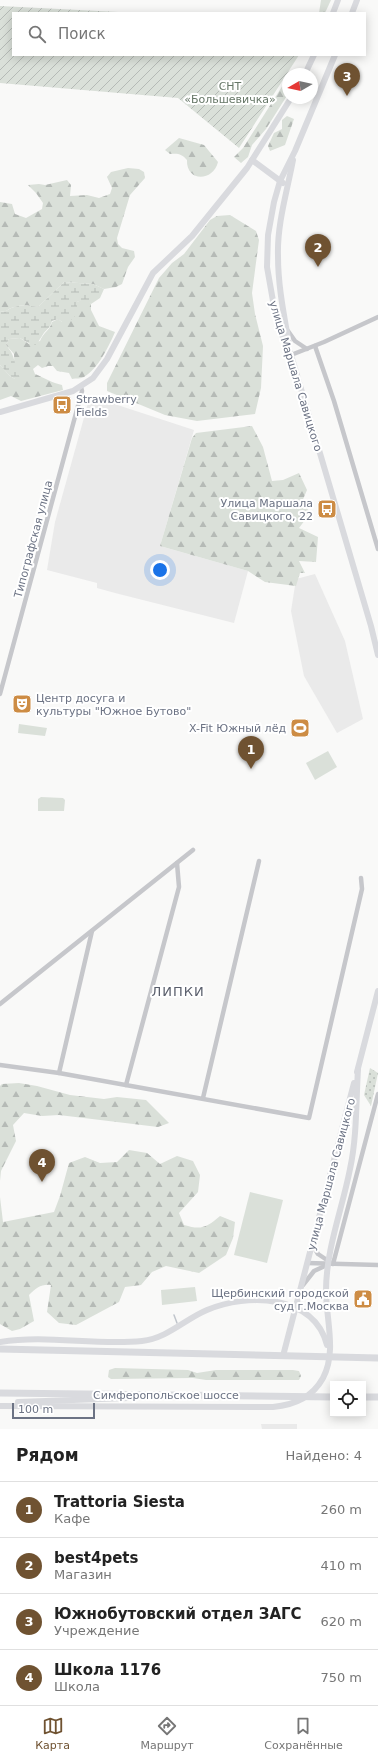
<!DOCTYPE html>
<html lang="ru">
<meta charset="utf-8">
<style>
:root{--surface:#fff;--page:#f2f2f2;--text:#222;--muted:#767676;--line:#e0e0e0;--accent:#6f5231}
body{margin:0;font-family:"DejaVu Sans",sans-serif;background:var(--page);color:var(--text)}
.controls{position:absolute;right:12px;bottom:12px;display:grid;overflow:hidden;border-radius:0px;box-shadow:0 2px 10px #0003}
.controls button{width:36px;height:36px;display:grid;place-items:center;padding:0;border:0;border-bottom:1px solid var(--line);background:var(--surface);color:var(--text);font:20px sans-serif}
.compass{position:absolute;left:282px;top:68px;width:36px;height:36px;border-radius:50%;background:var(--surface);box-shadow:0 2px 10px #0003;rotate:261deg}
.scale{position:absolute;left:12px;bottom:10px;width:83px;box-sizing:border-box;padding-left:4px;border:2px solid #6c7384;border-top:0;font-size:11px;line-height:14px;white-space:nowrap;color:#6c7384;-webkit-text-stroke:3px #fff;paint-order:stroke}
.you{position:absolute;left:160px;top:570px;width:14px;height:14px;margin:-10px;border:3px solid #fff;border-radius:50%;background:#1a73e8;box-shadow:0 0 0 6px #1a73e833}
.badge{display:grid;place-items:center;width:26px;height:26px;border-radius:50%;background:var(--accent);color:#fff;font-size:13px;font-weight:700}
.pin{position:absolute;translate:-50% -33px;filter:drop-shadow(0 1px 2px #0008)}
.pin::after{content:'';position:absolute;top:21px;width:14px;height:12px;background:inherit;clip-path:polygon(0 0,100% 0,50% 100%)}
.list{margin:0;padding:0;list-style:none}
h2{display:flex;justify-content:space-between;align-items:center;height:52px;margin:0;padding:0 16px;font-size:17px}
h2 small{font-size:13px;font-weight:400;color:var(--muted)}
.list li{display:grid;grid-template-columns:26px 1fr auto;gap:12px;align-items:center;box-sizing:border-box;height:56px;padding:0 16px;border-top:1px solid var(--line)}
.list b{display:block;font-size:15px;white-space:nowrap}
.list p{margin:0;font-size:13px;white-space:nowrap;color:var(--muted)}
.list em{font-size:13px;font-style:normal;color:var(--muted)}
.icon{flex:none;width:22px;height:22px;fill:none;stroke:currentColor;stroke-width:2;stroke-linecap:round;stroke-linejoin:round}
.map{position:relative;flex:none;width:378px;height:1429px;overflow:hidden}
.search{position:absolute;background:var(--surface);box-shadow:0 2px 10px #0003;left:12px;right:12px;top:12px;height:44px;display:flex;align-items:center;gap:10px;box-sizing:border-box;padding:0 14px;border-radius:0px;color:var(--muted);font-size:15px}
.sheet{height:276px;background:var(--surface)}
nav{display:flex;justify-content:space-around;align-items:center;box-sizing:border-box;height:56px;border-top:1px solid var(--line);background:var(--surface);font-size:11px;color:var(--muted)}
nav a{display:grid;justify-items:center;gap:2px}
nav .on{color:var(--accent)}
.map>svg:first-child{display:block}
</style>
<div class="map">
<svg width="378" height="1429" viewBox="0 0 378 1429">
<defs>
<pattern id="grass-dots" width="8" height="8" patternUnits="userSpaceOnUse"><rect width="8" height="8" fill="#dae0d9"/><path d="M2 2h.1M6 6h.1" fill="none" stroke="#b5bab6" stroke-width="1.8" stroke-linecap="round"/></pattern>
<pattern id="forest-firs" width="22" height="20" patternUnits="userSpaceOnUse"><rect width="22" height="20" fill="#dae0d9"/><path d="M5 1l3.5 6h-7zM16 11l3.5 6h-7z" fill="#b5bab6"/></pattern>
<pattern id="wetland-marsh" width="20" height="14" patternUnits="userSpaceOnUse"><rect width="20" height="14" fill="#dae0d9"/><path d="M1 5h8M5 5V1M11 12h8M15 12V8" fill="none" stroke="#b5bab6"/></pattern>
<pattern id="garden-furrows" width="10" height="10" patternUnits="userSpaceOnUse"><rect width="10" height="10" fill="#dae0d9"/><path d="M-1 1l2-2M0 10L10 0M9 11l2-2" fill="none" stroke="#b5bab6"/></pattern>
</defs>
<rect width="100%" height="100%" fill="#f9f9f8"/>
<g fill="#eaeaea">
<polygon points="90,396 194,430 160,546 248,571 234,623 115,593 97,588 97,583 47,570 55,522"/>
<polygon points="315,574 345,641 363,719 337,733 304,676 291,611 296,579"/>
<polygon points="261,1424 297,1424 297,1429 262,1429"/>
</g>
<polygon fill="url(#grass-dots)" points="370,1068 378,1073 371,1106 364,1095"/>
<g fill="url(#forest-firs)">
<polygon points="321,0 331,0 325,13 319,13"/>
<polygon points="288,77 288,94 266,129 252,145 248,157 241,163 234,157 243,148"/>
<polygon points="287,116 294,119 285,145 270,151 268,146 274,133 282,129 282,120"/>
<path d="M179 138 204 145 218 162C213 182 186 182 187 160 182 154 178 153 170 154L165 150Z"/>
<path d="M128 168 139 169 144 172 145 178 130 195 117 238 118 244 122 248 134 251 135 257 128 267 122 284 116 287 104 289 93 284 64 282 38 307C25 305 15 304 5 312L0 311V202L12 204 15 214 26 218 42 209 43 203 36 193 28 185 39 184 45 185 67 180 71 185 70 196 87 195 99 198 110 194 112 188 107 177 111 172Z"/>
<polygon points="230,215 256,231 259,240 252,293 255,314 263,346 261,388 255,414 197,421 165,415 107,391 107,383 159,278 172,263 184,254 210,220 217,216"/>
<path d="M81 300H87L91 304V310L99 326 115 332C109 346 98 369 84 377 81 379 76 378 72 379L69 373 57 371 53 366H48L42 368 38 365 33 369 35 374C45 378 52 383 62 385L63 390 21 401 11 396 0 400V365L10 376 15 379 14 354 6 345 9 339 20 338 29 344 40 341C43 333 50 330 52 322L58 319 62 322H68L76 314 77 302Z"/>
<polygon points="252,426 263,447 272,481 283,480 299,473 307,490 301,504 311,512 299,528 318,537 316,562 299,561 305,573 300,573 296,586 265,582 248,571 160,546 192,438 196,433"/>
<polygon points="19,1083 37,1086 70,1095 104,1099 117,1097 146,1100 169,1123 158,1127 59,1115 42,1116 24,1113 13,1125 16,1141 1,1171 0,1181 0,1086 2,1084"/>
<path d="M129 1150 147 1153 160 1164 177 1156 193 1161 200 1175 198 1192 179 1213 184 1225C201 1230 206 1228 220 1216L235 1222 233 1238 226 1255 199 1273 166 1266 152 1272 141 1285 125 1287 119 1302 76 1325 59 1323 47 1312 51 1285C41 1284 36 1288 29 1295L34 1321 20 1329 12 1331 0 1324V1197L3 1222 54 1212 60 1196 69 1163 85 1157 100 1163 117 1162Z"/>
<polygon points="115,1368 188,1370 197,1373 216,1370 293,1370 299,1371 301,1376 299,1380 206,1380 193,1378 111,1379 108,1377 109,1370"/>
</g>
<path fill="url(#wetland-marsh)" d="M64 282 93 284 104 289 100 298 91 304C86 300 83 299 77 302V314L68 323 62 322 58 319 52 321C50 329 45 330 42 336 39 340 39 342 36 345L30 344 20 338 9 339 6 345C12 352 13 355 15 363 16 368 19 370 20 376L15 379 10 376 0 365V311L5 312C15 304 25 305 38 307Z"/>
<g fill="#dae0d9">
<polygon points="19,724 47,728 45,736 18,733"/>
<polygon points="328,751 337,767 315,780 306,763"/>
<polygon points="41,797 63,798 65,800 64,811 38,811 38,799"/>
<polygon points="250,1192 283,1200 267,1263 234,1255"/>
<polygon points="195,1287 197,1301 162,1305 161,1290"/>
</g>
<polygon fill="url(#garden-furrows)" points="0,6 138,13 13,13 13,55 299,55 239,148 178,98 0,83"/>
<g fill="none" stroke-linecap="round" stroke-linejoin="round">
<polyline stroke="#c0c5cc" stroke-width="1.5" points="174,1315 177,1323"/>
<g stroke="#c6c7cb" stroke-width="4.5">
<polyline points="288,331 295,341 307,349"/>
<polyline points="315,346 334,401 378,549"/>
<polyline points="291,355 324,342 378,317"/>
<polyline points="0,694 82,391 81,387"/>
<polyline points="0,1004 193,850"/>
<polyline points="0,1065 59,1073 309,1118 362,889 361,878"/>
<polyline points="59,1073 92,931"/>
<polyline points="126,1085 179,887 177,863"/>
<polyline points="203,1098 259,861"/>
<polyline points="312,1244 318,1254 330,1262"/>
<polyline points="307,1263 378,1265"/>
<polyline points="333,1264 378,1094"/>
<polyline points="303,1285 314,1271 327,1265"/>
</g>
<g stroke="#d9dade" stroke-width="6">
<polyline points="333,13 338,0"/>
<polyline points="352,13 357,0"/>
<polyline points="335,55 295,151 280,181 274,202 268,235 267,267 273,301 282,335 291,355 371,626 378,655"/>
<polyline points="305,74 314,55"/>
<polyline points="252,160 283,183"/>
<path d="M289 344C284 315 278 286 278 256 277 224 287 192 293 160"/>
<polyline points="0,412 73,391 93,378 107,359 153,273 192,236 247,168 291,98"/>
<polyline points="357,1072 378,991"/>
<path d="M0 1342C47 1334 95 1346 142 1341 168 1338 185 1319 207 1310 247 1293 314 1294 327 1345"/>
<polyline points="283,1356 354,1083"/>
<polyline points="18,1402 128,1398"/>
<path d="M0 1406 273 1407C294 1405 312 1398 323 1378 337 1352 326 1319 326 1291 326 1249 342 1210 350 1169 357 1137 356 1102 358 1069"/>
</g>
<g stroke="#d9dade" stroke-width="7">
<polyline points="0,1349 378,1358"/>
<polyline points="0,1393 333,1397"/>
<polyline points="363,1397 378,1397"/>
</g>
</g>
<defs>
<g id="bus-square" transform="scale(1)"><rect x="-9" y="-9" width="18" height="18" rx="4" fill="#cd8c44" stroke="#fff"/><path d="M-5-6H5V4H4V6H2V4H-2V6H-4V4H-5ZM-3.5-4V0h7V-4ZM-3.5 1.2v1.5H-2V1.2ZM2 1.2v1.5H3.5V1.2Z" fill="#fff"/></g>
<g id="theatre-square" transform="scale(1)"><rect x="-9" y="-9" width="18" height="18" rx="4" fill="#cd8c44" stroke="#fff"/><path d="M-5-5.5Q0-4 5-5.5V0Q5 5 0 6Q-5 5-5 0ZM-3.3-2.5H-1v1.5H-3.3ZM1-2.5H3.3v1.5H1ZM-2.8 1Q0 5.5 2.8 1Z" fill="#fff"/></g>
<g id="stadium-square" transform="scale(1)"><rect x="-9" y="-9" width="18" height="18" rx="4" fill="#cd8c44" stroke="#fff"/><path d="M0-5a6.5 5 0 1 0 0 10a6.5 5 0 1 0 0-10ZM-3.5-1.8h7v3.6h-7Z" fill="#fff"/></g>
<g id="civic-square" transform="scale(1)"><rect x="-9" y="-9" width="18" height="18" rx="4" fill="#cd8c44" stroke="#fff"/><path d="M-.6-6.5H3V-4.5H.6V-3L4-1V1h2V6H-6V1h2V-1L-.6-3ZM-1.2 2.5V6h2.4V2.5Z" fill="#fff"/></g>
</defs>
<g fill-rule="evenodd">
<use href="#bus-square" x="62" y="405"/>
<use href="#bus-square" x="327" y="509"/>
<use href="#theatre-square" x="22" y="704"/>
<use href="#stadium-square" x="300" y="728"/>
<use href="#civic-square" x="363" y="1299"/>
</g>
<g text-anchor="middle" stroke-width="4" stroke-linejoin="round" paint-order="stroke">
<g font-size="11" fill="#667767" stroke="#fff">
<text x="230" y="90">СНТ<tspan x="230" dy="13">«Большевичка»</tspan></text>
</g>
<g font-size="11" fill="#6c7384" stroke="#fff">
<text transform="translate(296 376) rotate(73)" y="4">улица Маршала Савицкого</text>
<text transform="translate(33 539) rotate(-75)" y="4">Типографская улица</text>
<text transform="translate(331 1174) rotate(-75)" y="4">улица Маршала Савицкого</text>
<text x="166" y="1399">Симферопольское шоссе</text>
</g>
<g font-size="11" fill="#6c7384" stroke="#fff" text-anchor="end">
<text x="76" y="403" text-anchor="start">Strawberry<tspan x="76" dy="13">Fields</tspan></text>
<text x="313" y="507">Улица Маршала<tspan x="313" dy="13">Савицкого, 22</tspan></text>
<text x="36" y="702" text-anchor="start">Центр досуга и<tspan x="36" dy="13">культуры "Южное Бутово"</tspan></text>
<text x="286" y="732">X-Fit Южный лёд</text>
<text x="349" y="1297">Щербинский городской<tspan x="349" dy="13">суд г.Москва</tspan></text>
</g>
<g font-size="13" letter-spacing="1" fill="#595e6b" stroke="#fff">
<text x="178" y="996">ЛИПКИ</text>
</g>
</g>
</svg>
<div class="controls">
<button><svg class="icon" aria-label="locate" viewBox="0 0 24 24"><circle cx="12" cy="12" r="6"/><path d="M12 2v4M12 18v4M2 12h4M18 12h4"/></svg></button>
</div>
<svg class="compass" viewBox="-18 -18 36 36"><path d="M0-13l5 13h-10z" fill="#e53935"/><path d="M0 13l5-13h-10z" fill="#767676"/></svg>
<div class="scale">100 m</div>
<div class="you"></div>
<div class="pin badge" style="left:251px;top:769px">1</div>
<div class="pin badge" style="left:318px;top:267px">2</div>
<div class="pin badge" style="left:347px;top:96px">3</div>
<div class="pin badge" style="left:42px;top:1182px">4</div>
<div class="search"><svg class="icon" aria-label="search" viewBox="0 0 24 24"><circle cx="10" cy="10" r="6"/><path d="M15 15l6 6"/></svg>Поиск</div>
</div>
<section class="sheet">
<h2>Рядом<small>Найдено: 4</small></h2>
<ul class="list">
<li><span class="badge">1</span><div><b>Trattoria Siesta</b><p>Кафе</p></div><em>260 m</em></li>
<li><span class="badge">2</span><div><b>best4pets</b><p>Магазин</p></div><em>410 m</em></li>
<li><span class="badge">3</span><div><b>Южнобутовский отдел ЗАГС</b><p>Учреждение</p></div><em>620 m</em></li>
<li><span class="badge">4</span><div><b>Школа 1176</b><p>Школа</p></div><em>750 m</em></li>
</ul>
</section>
<nav>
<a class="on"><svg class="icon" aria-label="map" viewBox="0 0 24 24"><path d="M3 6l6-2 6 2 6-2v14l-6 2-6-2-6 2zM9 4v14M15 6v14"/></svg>Карта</a>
<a><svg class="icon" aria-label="directions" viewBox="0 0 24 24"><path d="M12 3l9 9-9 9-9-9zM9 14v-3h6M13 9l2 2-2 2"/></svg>Маршрут</a>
<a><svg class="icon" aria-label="saved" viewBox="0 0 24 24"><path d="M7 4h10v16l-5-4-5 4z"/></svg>Сохранённые</a>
</nav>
